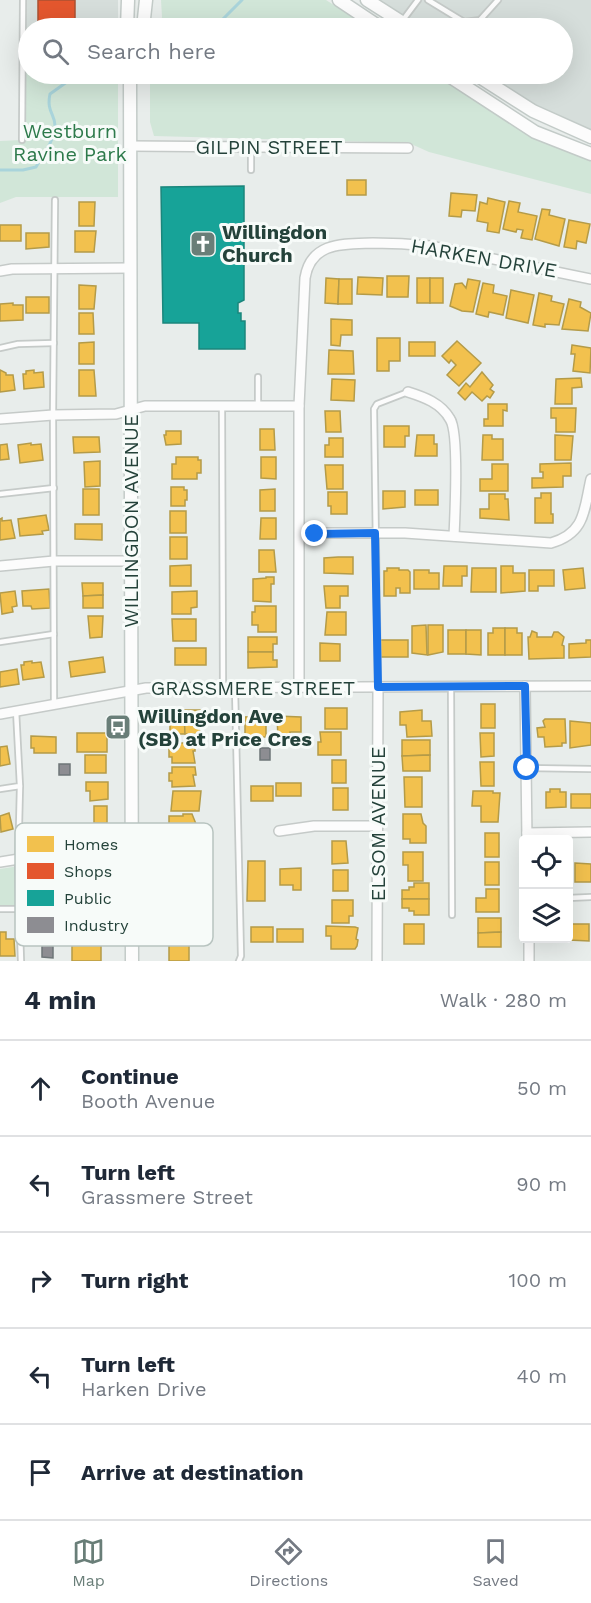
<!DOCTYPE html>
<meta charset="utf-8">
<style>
:root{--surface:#fff;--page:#f2f2f3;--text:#1f2937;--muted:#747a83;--line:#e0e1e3;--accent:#697e78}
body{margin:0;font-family:"Work Sans",sans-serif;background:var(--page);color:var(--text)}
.controls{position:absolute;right:18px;bottom:18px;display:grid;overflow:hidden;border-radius:6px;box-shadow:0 6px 24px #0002}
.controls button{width:54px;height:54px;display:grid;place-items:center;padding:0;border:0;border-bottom:2px solid var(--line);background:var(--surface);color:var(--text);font:30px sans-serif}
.stop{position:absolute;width:18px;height:18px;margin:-14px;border:4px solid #1a73e8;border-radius:50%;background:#fff}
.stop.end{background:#1a73e8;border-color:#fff;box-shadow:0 2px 6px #0008}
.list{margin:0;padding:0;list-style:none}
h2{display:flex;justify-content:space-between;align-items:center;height:78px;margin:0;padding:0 24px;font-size:26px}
h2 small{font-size:20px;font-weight:400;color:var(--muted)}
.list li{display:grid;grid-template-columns:39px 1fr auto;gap:18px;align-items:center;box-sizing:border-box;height:96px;padding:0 24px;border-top:2px solid var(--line)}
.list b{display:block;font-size:22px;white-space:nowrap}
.list p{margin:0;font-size:20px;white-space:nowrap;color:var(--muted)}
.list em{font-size:20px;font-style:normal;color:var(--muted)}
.icon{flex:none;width:33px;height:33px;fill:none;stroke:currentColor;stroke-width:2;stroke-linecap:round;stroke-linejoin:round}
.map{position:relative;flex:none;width:591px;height:961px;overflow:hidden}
.search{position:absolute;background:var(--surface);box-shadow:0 6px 24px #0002;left:18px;right:18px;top:18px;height:66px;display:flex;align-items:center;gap:15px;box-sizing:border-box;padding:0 21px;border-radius:33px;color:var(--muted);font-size:22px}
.sheet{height:558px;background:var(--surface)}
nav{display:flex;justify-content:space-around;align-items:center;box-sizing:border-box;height:84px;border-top:2px solid var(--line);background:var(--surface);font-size:16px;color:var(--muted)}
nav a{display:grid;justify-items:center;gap:3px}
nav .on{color:var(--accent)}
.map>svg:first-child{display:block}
</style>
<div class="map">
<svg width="591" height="961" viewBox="0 0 591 961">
<rect width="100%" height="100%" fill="#e8edeb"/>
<g fill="#d6dedb">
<polygon points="23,0 118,0 118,28 28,28 28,32 22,32"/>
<polygon points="378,0 591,0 591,130 543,110 485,74 562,74 562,28 419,28"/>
</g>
<g fill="#d1e6d8">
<polygon points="161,0 326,0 369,28 159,28 162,17"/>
<polygon points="22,32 28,32 28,74 118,74 118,197 16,197 0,203 0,141 22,140"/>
<polygon points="150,74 437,74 528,135 591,161 591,194 429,152 409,143 154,136 150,122"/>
<polygon points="19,866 19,909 0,909 0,869"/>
</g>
<g fill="#f2c14e" stroke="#b49b48" stroke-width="1.5">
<rect x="347" y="180" width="19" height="15"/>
<polygon points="451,193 477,195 475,211 462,210 461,217 449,216"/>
<polygon points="488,198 505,202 499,233 487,231 488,223 477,221 480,202 487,204"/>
<polygon points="509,201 520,203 518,212 537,216 532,240 521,238 523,230 517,229 516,232 503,229"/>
<polygon points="79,202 95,202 94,226 79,226"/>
<polygon points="542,209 550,210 549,215 565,219 559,246 535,239"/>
<polygon points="569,220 590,224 586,243 577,241 576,249 564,247"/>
<rect x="0" y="225" width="21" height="16"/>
<polygon points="75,231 96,231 94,252 75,252"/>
<polygon points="26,233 49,233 49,247 26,249"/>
<polygon points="387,276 409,276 408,297 387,297"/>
<polygon points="358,277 383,278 382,295 357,294"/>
<polygon points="326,278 339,279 338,304 325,303"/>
<rect x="417" y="278" width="13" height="25"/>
<rect x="430" y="278" width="13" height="25"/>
<polygon points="339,279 352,279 352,304 338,304"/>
<polygon points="468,279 480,281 473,312 462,311 450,306 455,284 462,283 466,288"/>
<polygon points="483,283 494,285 493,293 507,296 503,315 489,312 488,317 476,314"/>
<polygon points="79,285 96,286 94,309 79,309"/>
<polygon points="511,290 534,295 528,323 506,318"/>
<polygon points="539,293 552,296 551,301 564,304 559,325 545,324 545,327 533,325"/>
<rect x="26" y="297" width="23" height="16"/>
<polygon points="569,299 581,302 580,307 591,313 588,331 562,329"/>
<polygon points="13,303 13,305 23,305 23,320 0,321 0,304"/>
<polygon points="79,313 93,313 94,334 79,334"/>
<polygon points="331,319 352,320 352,335 341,335 340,346 331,345"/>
<polygon points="377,338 400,338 400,361 389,361 389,371 377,371"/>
<polygon points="457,341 481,363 459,386 447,375 456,365 451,360 449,363 442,356"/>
<polygon points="94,342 94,364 79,364 79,343"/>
<rect x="409" y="342" width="26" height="14"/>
<polygon points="572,345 591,348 590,373 573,371 575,354 571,354"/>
<polygon points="329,350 353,351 354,374 328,374"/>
<polygon points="0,370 6,373 6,375 13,375 15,390 0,392"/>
<polygon points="34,370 34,373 43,372 44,387 24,389 23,374 26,374 26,371"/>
<polygon points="79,370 94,370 96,396 79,396"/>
<polygon points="482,372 493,385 490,389 494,392 490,398 487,396 482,401 472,392 465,400 458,393 466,383 470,387"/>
<polygon points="581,378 582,387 572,388 572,404 555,404 556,379"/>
<polygon points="332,379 355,380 354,401 331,400"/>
<polygon points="488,404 507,404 507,411 503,410 503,426 484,426 484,419 488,419"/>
<polygon points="551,408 576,408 575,432 556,432 556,418 551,418"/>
<polygon points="325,411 340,411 341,432 326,432"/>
<polygon points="384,426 409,426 409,436 405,436 405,447 384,447"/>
<polygon points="260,429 274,429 275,450 260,450"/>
<polygon points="166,431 181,431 181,444 166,445 164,435 166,435"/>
<polygon points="417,435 434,435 434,444 437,444 437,456 415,456"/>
<polygon points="483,435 492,435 492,439 503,439 503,460 482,460"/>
<polygon points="555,435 573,436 571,460 555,460"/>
<polygon points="73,437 99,437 100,452 74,453"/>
<polygon points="329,438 343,438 343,457 325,457 325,445 329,445"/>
<polygon points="31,443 31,445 41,444 43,460 20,463 18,445"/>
<polygon points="7,444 9,459 0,460 0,445"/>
<polygon points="176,457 198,457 198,460 201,460 201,473 197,473 197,479 172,479 172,464 176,464"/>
<polygon points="261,457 276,457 276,479 261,478"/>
<polygon points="100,461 100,486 85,487 84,462"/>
<polygon points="571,463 571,476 563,476 563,487 532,488 532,478 543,478 543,472 540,472 540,464"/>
<polygon points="492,464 508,464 508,491 480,491 480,479 492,479"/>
<polygon points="325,465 343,465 343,489 327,489"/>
<polygon points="171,487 184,487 184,490 187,490 187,500 185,500 185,506 171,506"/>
<rect x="83" y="489" width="16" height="26"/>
<polygon points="275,489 275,511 260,511 260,490"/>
<rect x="415" y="490" width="23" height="15"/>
<polygon points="383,491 405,491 405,507 383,509"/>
<polygon points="328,492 347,492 347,514 331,514 331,506 328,506"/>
<polygon points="541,493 551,493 551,514 553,514 553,523 535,523 535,498 541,498"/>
<polygon points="489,494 505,494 505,499 508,499 509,520 480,518 480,509 489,509"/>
<rect x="170" y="511" width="16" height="22"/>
<polygon points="46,515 49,530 42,531 43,534 20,536 18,519"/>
<polygon points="2,518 2,521 11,520 15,538 0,540 0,519"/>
<polygon points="261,518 276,518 276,539 260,539"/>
<polygon points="75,524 102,524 102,540 75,539"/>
<rect x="170" y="537" width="17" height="22"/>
<polygon points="259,550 274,550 276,572 259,572"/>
<polygon points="338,557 353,557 353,574 324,573 324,558"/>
<polygon points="191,565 191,586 170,586 170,566"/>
<polygon points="444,566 467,566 467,576 462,576 462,586 443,586"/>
<polygon points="501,566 513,566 513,573 525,573 525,591 501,593"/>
<polygon points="387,568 399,568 399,570 408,570 410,572 410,593 400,593 400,588 396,588 396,596 384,596 384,571 387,571"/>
<polygon points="472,568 496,568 496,592 471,592"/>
<polygon points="583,568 585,588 565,590 563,570"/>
<polygon points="414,570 429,570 429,573 439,573 439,589 414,589"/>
<polygon points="529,570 554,570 554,586 538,586 538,591 529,591"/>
<polygon points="266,577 274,577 274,584 271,584 271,602 253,601 253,579 266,578"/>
<polygon points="82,583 103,583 103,595 83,596"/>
<polygon points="324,586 348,586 348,596 340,596 340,608 326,608"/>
<polygon points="49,589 50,608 32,609 31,606 23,606 22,591"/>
<polygon points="15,591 17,606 12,607 13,612 2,614 0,593"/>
<polygon points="197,591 197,607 191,608 191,614 172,614 172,592"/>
<polygon points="103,595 103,608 83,608 83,596"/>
<polygon points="255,606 276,606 276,632 258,632 258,625 252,625 252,612 255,612"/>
<polygon points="327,612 346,612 346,635 325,635"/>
<polygon points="88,616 103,616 102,637 90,638"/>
<polygon points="172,619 196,619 196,641 173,641"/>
<polygon points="426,625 427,655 412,653 412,626"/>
<polygon points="428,625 443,625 443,652 428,655"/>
<polygon points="493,628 505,628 505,655 488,655 488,633 493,633"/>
<polygon points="505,628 517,628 517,633 522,633 522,655 505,655"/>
<rect x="448" y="630" width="18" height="24"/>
<polygon points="466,630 481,630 481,655 466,654"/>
<polygon points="532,631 537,633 537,637 552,637 554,632 558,632 564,637 562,645 564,646 564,658 529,659 528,637 530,637"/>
<polygon points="248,637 277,637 277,644 273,644 273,652 248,652"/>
<rect x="380" y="640" width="28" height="17"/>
<polygon points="586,640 591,640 591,657 569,658 569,644 586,643"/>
<polygon points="320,643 340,644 340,661 320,661"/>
<rect x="175" y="648" width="31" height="17"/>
<polygon points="248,652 273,652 273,660 277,660 277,667 248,668"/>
<polygon points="103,657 105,672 71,677 69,662"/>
<polygon points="32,661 32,663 41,662 44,677 23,680 21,665 24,665 24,662"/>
<polygon points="17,669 19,684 0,687 0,672"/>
<rect x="481" y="704" width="14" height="24"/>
<rect x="325" y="708" width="22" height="21"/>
<polygon points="170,710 184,710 185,734 170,734"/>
<polygon points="184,710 200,710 200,734 185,734"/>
<polygon points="422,710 422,721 431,721 432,736 407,737 406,725 400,725 400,712"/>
<polygon points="266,716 266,737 245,737 245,717"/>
<polygon points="277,716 301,717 301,732 290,732 290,738 278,738"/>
<polygon points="545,719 565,719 566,743 562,743 562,746 545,747 544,737 538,737 537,728 545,727 543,721"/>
<polygon points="570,721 591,723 591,745 570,748"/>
<polygon points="320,732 341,732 341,755 318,755 318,742 321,742"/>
<rect x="77" y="733" width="30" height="19"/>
<polygon points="480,733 494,733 494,756 481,757"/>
<polygon points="31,736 56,737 56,753 34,753 34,748 31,748"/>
<polygon points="402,740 430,740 430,755 402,756"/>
<polygon points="171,743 195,743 195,751 193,751 195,763 172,763 172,757 169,757 169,749 172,749"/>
<polygon points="7,746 10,764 0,766 0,747"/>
<rect x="85" y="755" width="21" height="18"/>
<polygon points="430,755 430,771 403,771 402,756"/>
<rect x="332" y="760" width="14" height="23"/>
<polygon points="480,762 494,762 494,786 481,786"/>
<polygon points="172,767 195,767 196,775 193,775 195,786 172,787 172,781 169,781 169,773 172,773"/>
<polygon points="404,777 422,777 422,807 405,807"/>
<polygon points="86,782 108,782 108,799 90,801 90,791 86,791"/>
<rect x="276" y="783" width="25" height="13"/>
<rect x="251" y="786" width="22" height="15"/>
<rect x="333" y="788" width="15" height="22"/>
<polygon points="550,789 560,789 560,792 566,792 566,807 546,808 546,792 550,792"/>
<polygon points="173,791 201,791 199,811 171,811"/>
<polygon points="473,791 493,791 493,793 500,793 498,822 481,822 481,806 472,806"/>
<rect x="571" y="794" width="20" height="14"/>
<rect x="94" y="806" width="13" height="17"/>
<polygon points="9,813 13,829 1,832 0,816"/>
<polygon points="183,814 192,814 196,824 193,827 193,835 181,835 181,832 173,832 173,824 169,824 169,816 183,816"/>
<polygon points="403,814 421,814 423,823 426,826 426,843 410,843 410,839 403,839"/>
<rect x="485" y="833" width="14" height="24"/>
<polygon points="332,841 346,841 348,863 332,864"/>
<polygon points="403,852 423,852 423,881 408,881 408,865 403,865"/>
<polygon points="248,861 265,861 265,901 247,901"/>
<rect x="485" y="862" width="14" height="23"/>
<polygon points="575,863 591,864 591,882 575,882"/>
<polygon points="301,868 301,890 293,890 293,885 280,885 280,869"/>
<rect x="333" y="870" width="15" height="21"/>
<polygon points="414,883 429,883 429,899 402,899 402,890 409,890 409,887 414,887"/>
<polygon points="486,889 499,889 499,912 476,912 476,898 486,898"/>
<polygon points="402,899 429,899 429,915 414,915 414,911 409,911 409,908 402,908"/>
<polygon points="332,900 353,900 353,916 349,916 349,923 332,923"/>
<polygon points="478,918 501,918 501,932 478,933"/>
<rect x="404" y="924" width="20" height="20"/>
<polygon points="569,924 589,924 589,941 569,940"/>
<polygon points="326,926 355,927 358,928 356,939 358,940 357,946 355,949 331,949 331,936 326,936"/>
<rect x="251" y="927" width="22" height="15"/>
<rect x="277" y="929" width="26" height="13"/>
<polygon points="0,932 6,932 6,939 14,939 15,956 0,956"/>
<polygon points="501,932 501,947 478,947 478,933"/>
<rect x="169" y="935" width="20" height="26"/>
<rect x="72" y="945" width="29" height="16"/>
</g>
<polygon fill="#e4572e" stroke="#aa5132" stroke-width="1.5" points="38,0 75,0 75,19 67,19 67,28 38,28"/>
<polygon fill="#17a398" stroke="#1b867c" stroke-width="1.5" points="244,186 244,300 238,303 238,313 241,313 241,321 245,321 245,349 199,349 199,323 163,323 161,187"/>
<g fill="#8d8d92" stroke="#6e7678" stroke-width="1.5">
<rect x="260" y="748" width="10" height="12"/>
<rect x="59" y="764" width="11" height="11"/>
<polygon points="42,945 53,946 53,958 42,957"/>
</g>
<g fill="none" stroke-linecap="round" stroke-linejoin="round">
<g stroke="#a9d4db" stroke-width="3">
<polyline points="214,28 242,0"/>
<path d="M0 170H23L36 167C43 155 54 141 55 127 56 115 46 112 50 94L78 74"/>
</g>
<g stroke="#c5cac8" stroke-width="8">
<g id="service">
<polyline points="428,0 464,22 480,20 498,0"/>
<polyline points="403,20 418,0"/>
<polyline points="22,140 23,0"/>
<polyline points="251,148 251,170"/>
<polyline points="0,348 18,344 54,343"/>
<polyline points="258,405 258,377"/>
<polyline points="222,406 223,687"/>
<polyline points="0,494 54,488"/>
<polyline points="0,642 54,634"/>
<polyline points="378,686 374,409 377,404 408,392"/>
<polyline points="451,687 452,915"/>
<polyline points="235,688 241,956 239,961"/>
<polyline points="54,703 53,415 55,200"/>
<polyline points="527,768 591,769"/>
<polyline points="20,786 18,868 21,961"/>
<polyline points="0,789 20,786 16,710"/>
<polyline points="568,898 591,897"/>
<polyline points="0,909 19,909"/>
</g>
</g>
<g stroke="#c5cac8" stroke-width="12">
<g id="minor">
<polyline points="130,146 408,148"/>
<polyline points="0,271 12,269 130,268"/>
<path d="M408 392C424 397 441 403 450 419 459 432 455 515 454 536"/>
<polyline points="0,419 53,415 116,414 145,406 299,406"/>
<path d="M300 533H405L551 543C586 533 584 509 591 479"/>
<polyline points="0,566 54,561 132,561"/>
<path d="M299 686V406L305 278C311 241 345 244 373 243 393 243 411 244 430 246L591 279"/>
<polyline points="525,686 527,840"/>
<polyline points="0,714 146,688 591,686"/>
<polyline points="279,831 314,826 378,826"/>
<polyline points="527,833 591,832"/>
<polyline points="0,862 19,859"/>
<polyline points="529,939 529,961"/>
<polyline points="377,961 378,687"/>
</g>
</g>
<g stroke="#c3cbc8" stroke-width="15">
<g id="secondary">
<polyline points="339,0 381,28"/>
<polyline points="367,0 411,28"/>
<polyline points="127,28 128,0"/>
<polyline points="143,28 146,0"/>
<polyline points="130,74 132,961"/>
<polyline points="446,74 535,132 591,154"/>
<polyline points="475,74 533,111 591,137"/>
</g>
</g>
<use href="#service" stroke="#fcfcfc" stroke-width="4.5"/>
<use href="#minor" stroke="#fcfcfc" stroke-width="9"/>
<use href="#secondary" stroke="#fcfcfc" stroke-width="12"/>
</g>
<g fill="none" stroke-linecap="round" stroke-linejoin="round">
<polyline stroke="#1a73e8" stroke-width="8" points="315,534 375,533 378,687 525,686 527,768"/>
</g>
<defs>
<g id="church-square" transform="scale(1.35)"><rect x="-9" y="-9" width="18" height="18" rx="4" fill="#697e78" stroke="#f7fbf9"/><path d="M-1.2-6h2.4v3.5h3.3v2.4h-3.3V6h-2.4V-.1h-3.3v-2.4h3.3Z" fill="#fff"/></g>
<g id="bus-square" transform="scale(1.35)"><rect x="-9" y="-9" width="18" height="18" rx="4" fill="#697e78" stroke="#f7fbf9"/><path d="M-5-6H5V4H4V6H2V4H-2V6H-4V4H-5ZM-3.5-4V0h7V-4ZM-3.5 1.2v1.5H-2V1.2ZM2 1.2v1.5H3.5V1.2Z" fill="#fff"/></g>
</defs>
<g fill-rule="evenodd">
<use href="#church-square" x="203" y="244"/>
<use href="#bus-square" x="118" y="727"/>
</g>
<g text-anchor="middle" stroke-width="6" stroke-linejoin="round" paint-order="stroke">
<g font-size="20" fill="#2d7a4b" stroke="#f7fbf9">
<text x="70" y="138">Westburn<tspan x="70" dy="23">Ravine Park</tspan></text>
</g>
<g font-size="20" fill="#24423a" stroke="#f7fbf9">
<text x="269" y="154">GILPIN STREET</text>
<text transform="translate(484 258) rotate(10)" y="7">HARKEN DRIVE</text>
<text transform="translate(131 521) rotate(-90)" y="7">WILLINGDON AVENUE</text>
<text x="253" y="695">GRASSMERE STREET</text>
<text transform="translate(378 824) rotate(-90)" y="7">ELSOM AVENUE</text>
</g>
<g font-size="20" font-weight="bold" fill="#24423a" stroke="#f7fbf9" text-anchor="start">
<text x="222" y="239">Willingdon<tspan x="222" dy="23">Church</tspan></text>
<text x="138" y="723">Willingdon Ave<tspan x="138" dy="23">(SB) at Price Cres</tspan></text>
</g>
</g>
<rect x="15" y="823" width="198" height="123" rx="9" fill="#f7fbf9" stroke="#b8c4c0" stroke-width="1.5"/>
<rect x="27" y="836" width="27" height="16" fill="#f2c14e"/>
<rect x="27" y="863" width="27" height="16" fill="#e4572e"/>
<rect x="27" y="890" width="27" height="16" fill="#17a398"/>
<rect x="27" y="917" width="27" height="16" fill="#8d8d92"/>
<g font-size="16" fill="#24423a">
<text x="64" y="850">Homes</text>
<text x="64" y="877">Shops</text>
<text x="64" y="904">Public</text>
<text x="64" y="931">Industry</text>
</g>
</svg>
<div class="controls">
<button><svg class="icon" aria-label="locate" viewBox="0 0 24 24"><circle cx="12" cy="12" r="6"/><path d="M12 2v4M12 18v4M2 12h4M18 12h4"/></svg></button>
<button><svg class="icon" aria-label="layers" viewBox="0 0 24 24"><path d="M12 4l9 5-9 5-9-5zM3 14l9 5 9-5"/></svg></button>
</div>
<div class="stop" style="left:527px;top:768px"></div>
<div class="stop end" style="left:315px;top:534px"></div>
<div class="search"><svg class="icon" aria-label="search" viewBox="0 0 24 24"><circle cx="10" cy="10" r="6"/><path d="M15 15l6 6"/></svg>Search here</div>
</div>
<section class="sheet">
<h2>4 min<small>Walk · 280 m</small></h2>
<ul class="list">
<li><svg class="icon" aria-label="ahead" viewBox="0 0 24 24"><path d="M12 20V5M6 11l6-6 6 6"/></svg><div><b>Continue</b><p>Booth Avenue</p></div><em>50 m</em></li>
<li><svg class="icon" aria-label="left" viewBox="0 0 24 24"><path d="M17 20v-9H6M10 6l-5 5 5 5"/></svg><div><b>Turn left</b><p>Grassmere Street</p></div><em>90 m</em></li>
<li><svg class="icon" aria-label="right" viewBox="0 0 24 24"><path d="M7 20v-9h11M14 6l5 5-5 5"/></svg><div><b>Turn right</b></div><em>100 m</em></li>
<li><svg class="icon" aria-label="left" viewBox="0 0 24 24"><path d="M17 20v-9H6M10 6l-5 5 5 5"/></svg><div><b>Turn left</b><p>Harken Drive</p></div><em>40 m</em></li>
<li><svg class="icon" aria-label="arrive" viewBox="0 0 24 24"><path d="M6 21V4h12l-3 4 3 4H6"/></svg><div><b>Arrive at destination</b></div></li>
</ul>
</section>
<nav>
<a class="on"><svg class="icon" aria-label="map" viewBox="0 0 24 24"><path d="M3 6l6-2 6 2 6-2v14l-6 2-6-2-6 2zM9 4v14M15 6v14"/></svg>Map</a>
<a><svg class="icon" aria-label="directions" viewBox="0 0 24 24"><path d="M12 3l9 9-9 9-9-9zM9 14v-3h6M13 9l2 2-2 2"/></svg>Directions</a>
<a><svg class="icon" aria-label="saved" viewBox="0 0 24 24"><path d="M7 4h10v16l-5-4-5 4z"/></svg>Saved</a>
</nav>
